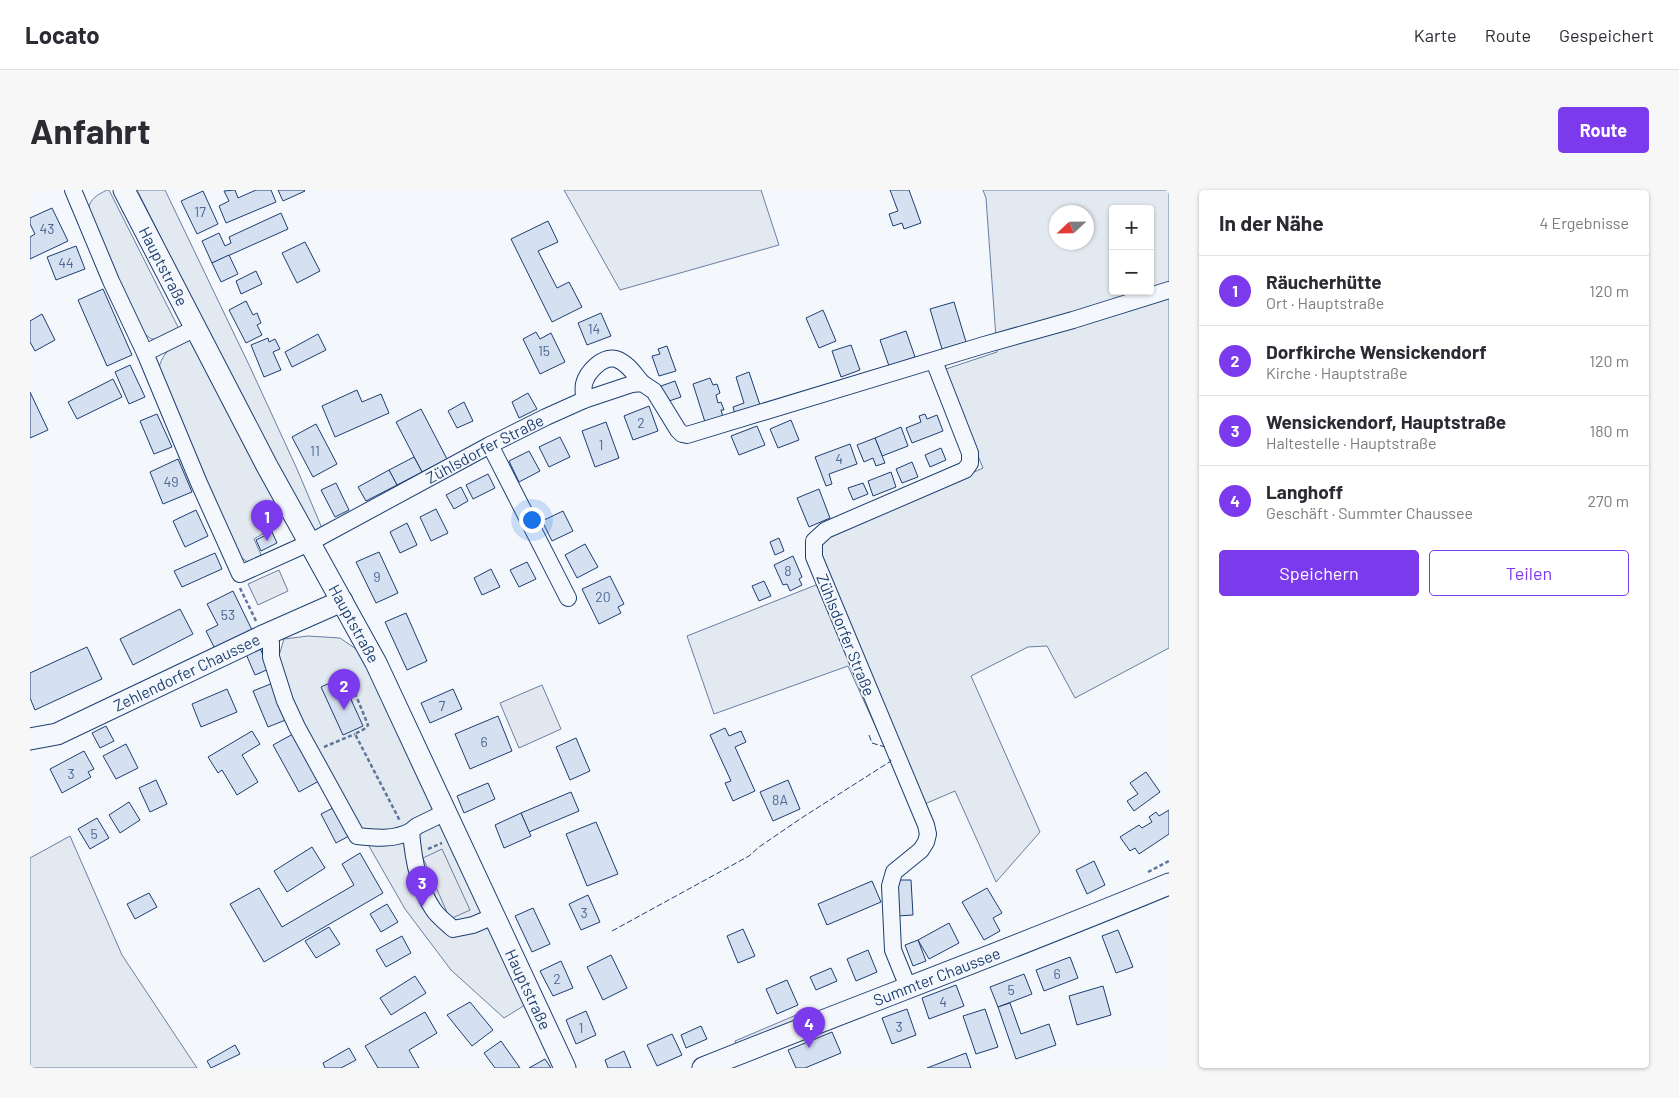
<!DOCTYPE html>
<html lang="de">
<meta charset="utf-8">
<style>
:root{--surface:#fff;--page:#f7f7f7;--text:#2b2b33;--muted:#7c7c81;--line:#e1e1e2;--accent:#7c3aed}
body{margin:0;font-family:Barlow,sans-serif;background:var(--page);color:var(--text)}
.controls{position:absolute;right:15px;top:15px;display:grid;overflow:hidden;border-radius:5px;box-shadow:0 1px 4px #0004}
.controls button{width:45px;height:45px;display:grid;place-items:center;padding:0;border:0;border-bottom:1px solid var(--line);background:var(--surface);color:var(--text);font:25px sans-serif}
.compass{position:absolute;left:1019px;top:15px;width:45px;height:45px;border-radius:50%;background:var(--surface);box-shadow:0 1px 4px #0004;rotate:248deg}
.you{position:absolute;left:501px;top:329px;width:18px;height:18px;margin:-12px;border:4px solid #fff;border-radius:50%;background:#1a73e8;box-shadow:0 0 0 8px #1a73e833}
.badge{display:grid;place-items:center;width:32px;height:32px;border-radius:50%;background:var(--accent);color:#fff;font-size:16px;font-weight:700}
.pin{position:absolute;translate:-50% -41px;filter:drop-shadow(0 1px 2px #0008)}
.pin::after{content:'';position:absolute;top:26px;width:18px;height:15px;background:inherit;clip-path:polygon(0 0,100% 0,50% 100%)}
.list{margin:0;padding:0;list-style:none}
h2{display:flex;justify-content:space-between;align-items:center;height:65px;margin:0;padding:0 20px;font-size:21px}
h2 small{font-size:16px;font-weight:400;color:var(--muted)}
.list li{display:grid;grid-template-columns:32px 1fr auto;gap:15px;align-items:center;box-sizing:border-box;height:70px;padding:0 20px;border-top:1px solid var(--line)}
.list b{display:block;font-size:19px;white-space:nowrap}
.list p{margin:0;font-size:16px;white-space:nowrap;color:var(--muted)}
.list em{font-size:16px;font-style:normal;color:var(--muted)}
.actions{display:flex;gap:10px;padding:15px 20px}
.actions a{flex:1;padding:11px 0;border:1px solid var(--accent);border-radius:5px;text-align:center;font-size:18px;color:var(--accent)}
.actions .main{background:var(--accent);color:#fff}
.map{position:relative;flex:none;width:1139px;height:878px;overflow:hidden;border-radius:5px}
header{display:flex;align-items:center;gap:30px;box-sizing:border-box;height:70px;padding:0 25px;background:var(--surface);border-bottom:1px solid var(--line)}
header strong{font-size:24px}
nav{display:flex;gap:28px;margin-inline-start:auto;font-size:18px}
.intro{display:flex;align-items:center;justify-content:space-between;box-sizing:border-box;height:120px;padding:0 30px}
h1{margin:0;font-size:35px}
.button{padding:12px 22px;border-radius:5px;background:var(--accent);color:#fff;font-size:18px;font-weight:700}
main{display:flex;gap:30px;padding:0 30px}
aside{flex:1;background:var(--surface);border-radius:5px;box-shadow:0 1px 4px #0004}
.map>svg:first-child{display:block}
</style>
<header>
<strong>Locato</strong>
<nav><a>Karte</a><a>Route</a><a>Gespeichert</a></nav>
</header>
<div class="intro"><h1>Anfahrt</h1><a class="button">Route</a></div>
<main>
<div class="map">
<svg width="1139" height="878" viewBox="0 0 1139 878">
<rect width="100%" height="100%" fill="#f4f7fb"/>
<g fill="#e3e9f0" stroke="#687fa3" fill-rule="evenodd">
<path d="M77 0H79L149 139 130 149H121L109 139 58 19C61 8 67 5 77 0Z"/>
<polygon points="107,0 135,0 220,177 267,279 294,343 287,343 269,321"/>
<polygon points="534,0 731,0 749,55 590,100"/>
<path d="M953 0H1139V458L1045 508 1017 456 998 457 941 486 1010 642 966 692 925 601 883 619 818 476 684 524 657 446 796 391 785 354 953 278 913 180 967 162 956 8ZM1083 19H1120V101H1083ZM1026 22H1056V52H1026Z"/>
<path d="M160 148 250 322 233 332 238 341 224 349 233 369 220 374 207 364 128 181C134 158 141 159 160 148Z"/>
<polygon points="278,446 310,448 329,461 495,815 474,828 421,780 375,719 288,567 258,510 248,469 254,449"/>
<polygon points="40,646 92,765 167,878 0,878 0,668"/>
</g>
<g fill="#e3e8f0" stroke="#687fa3">
<polygon points="249,380 258,401 228,415 218,394"/>
<polygon points="512,495 531,539 489,558 470,513"/>
<polygon points="412,659 440,720 420,729 393,668"/>
<polygon points="778,820 782,827 708,859 705,851"/>
</g>
<g fill="#d5e0f0" stroke="#1d3f73">
<polygon points="205,0 208,8 226,0 241,0 246,12 196,33 189,16 199,11 194,1"/>
<polygon points="248,0 274,0 275,1 253,11"/>
<polygon points="860,0 879,0 891,33 874,39 872,33 863,36 859,24 868,21"/>
<polygon points="173,1 188,34 167,44 151,11"/>
<polygon points="22,18 38,51 0,69 0,47 5,44 0,34 0,28"/>
<polygon points="251,23 258,39 182,73 172,51 189,43 195,56 201,53 199,47"/>
<polygon points="518,31 528,52 508,61 527,98 539,92 552,117 522,132 481,49"/>
<polygon points="275,52 290,81 267,93 252,63"/>
<polygon points="46,56 55,79 26,90 17,67"/>
<polygon points="199,65 208,84 191,92 182,73"/>
<polygon points="226,81 232,94 211,104 206,91"/>
<polygon points="73,99 102,165 77,176 48,110"/>
<polygon points="216,111 223,125 227,123 231,133 227,135 232,145 216,153 199,120"/>
<polygon points="924,112 936,152 912,159 900,119"/>
<polygon points="793,120 806,151 789,158 776,128"/>
<polygon points="571,123 581,146 557,155 548,133"/>
<polygon points="12,124 25,150 5,161 0,152 0,131"/>
<polygon points="876,141 885,167 859,176 850,150"/>
<polygon points="506,142 510,149 521,143 535,172 510,184 493,149"/>
<polygon points="288,144 296,160 262,177 255,162"/>
<polygon points="238,148 239,152 245,149 250,159 243,162 251,180 234,187 221,155"/>
<polygon points="821,155 830,180 811,187 802,161"/>
<polygon points="637,156 646,181 629,186 622,166 630,164 628,159"/>
<polygon points="100,175 115,207 99,214 85,182"/>
<polygon points="719,182 730,215 705,224 703,217 714,213 706,187"/>
<polygon points="680,188 683,195 687,194 690,203 686,205 688,213 691,212 694,220 691,220 693,227 675,232 663,194"/>
<polygon points="83,189 92,207 47,229 38,212"/>
<polygon points="645,191 651,207 636,212 631,196"/>
<polygon points="327,200 332,212 351,204 359,223 305,247 292,216"/>
<polygon points="0,202 18,240 0,248"/>
<polygon points="498,203 507,219 489,228 482,212"/>
<polygon points="434,212 443,231 427,238 418,221"/>
<polygon points="619,216 628,241 603,250 594,226"/>
<polygon points="391,219 417,269 392,282 366,232"/>
<polygon points="127,224 142,257 124,264 110,231"/>
<polygon points="895,224 897,229 907,225 913,241 882,253 876,238 891,232 889,226"/>
<polygon points="761,230 769,250 748,258 740,239"/>
<polygon points="576,232 589,268 565,277 552,241"/>
<polygon points="286,234 307,274 283,287 262,247"/>
<polygon points="727,236 735,255 709,265 701,246"/>
<polygon points="871,237 878,256 852,266 845,248"/>
<polygon points="530,247 540,267 519,277 509,257"/>
<polygon points="845,248 855,273 846,276 843,268 834,272 827,255"/>
<polygon points="820,254 827,274 799,284 802,294 796,296 785,267"/>
<polygon points="911,258 916,270 900,277 895,265"/>
<polygon points="499,261 510,281 489,292 479,271"/>
<polygon points="384,267 392,282 367,295 359,280"/>
<polygon points="148,269 162,302 133,314 120,282"/>
<polygon points="882,272 888,287 872,293 866,279"/>
<polygon points="359,280 367,295 336,311 328,297"/>
<polygon points="861,282 866,297 843,306 838,291"/>
<polygon points="458,284 465,298 443,309 436,295"/>
<polygon points="306,293 319,320 305,327 291,300"/>
<polygon points="833,293 838,304 823,310 818,298"/>
<polygon points="431,297 438,311 424,319 416,305"/>
<polygon points="789,299 800,328 779,337 767,308"/>
<polygon points="406,319 418,343 401,351 390,327"/>
<polygon points="166,320 178,346 155,357 143,331"/>
<polygon points="533,321 543,341 522,351 512,331"/>
<polygon points="377,333 387,355 370,363 360,342"/>
<polygon points="242,342 247,353 231,361 226,350"/>
<polygon points="749,348 754,361 745,365 740,352"/>
<polygon points="555,354 568,377 547,388 535,365"/>
<polygon points="349,362 368,403 346,413 326,372"/>
<polygon points="185,363 192,379 152,397 144,381"/>
<polygon points="763,366 772,387 769,389 772,395 760,401 757,394 753,395 744,375"/>
<polygon points="497,372 506,389 489,397 480,380"/>
<polygon points="461,379 470,397 452,405 444,388"/>
<polygon points="580,386 594,414 588,417 591,423 569,434 552,399"/>
<polygon points="734,391 741,406 729,411 722,396"/>
<polygon points="203,401 222,440 185,459 176,441 188,435 177,414"/>
<polygon points="150,419 163,444 103,475 90,449"/>
<polygon points="376,423 397,471 377,480 355,432"/>
<polygon points="57,457 72,489 5,520 0,508 0,483"/>
<polygon points="230,458 239,479 225,485 216,464"/>
<polygon points="311,488 316,498 322,496 324,502 319,505 333,536 313,545 291,497"/>
<polygon points="243,493 258,529 238,537 223,501"/>
<polygon points="197,499 207,522 171,537 162,514"/>
<polygon points="423,499 432,519 400,533 391,513"/>
<polygon points="468,526 482,561 440,579 425,544"/>
<polygon points="76,536 84,551 70,558 62,543"/>
<polygon points="695,538 699,546 711,541 716,552 705,557 725,601 703,611 695,593 701,591 680,545"/>
<polygon points="222,541 230,554 212,565 228,592 207,605 192,580 188,583 178,567"/>
<polygon points="263,544 289,591 269,602 243,555"/>
<polygon points="546,548 560,581 540,590 526,557"/>
<polygon points="96,554 108,578 86,589 73,566"/>
<polygon points="54,561 64,579 58,582 61,587 32,603 20,579"/>
<polygon points="1116,582 1130,602 1104,621 1097,611 1108,604 1100,593"/>
<polygon points="126,590 137,614 120,622 109,598"/>
<polygon points="758,590 770,619 743,631 730,602"/>
<polygon points="458,593 465,609 434,623 427,606"/>
<polygon points="541,602 549,621 499,642 491,623"/>
<polygon points="99,612 110,630 90,643 79,625"/>
<polygon points="303,618 319,646 306,653 291,624"/>
<polygon points="1139,620 1139,644 1109,664 1105,658 1100,661 1090,647 1109,635 1112,638 1122,632 1119,627 1126,622 1129,626"/>
<polygon points="491,623 501,646 474,658 465,635"/>
<polygon points="67,628 79,648 60,659 48,639"/>
<polygon points="566,632 588,684 557,696 536,644"/>
<polygon points="282,657 295,678 257,702 244,681"/>
<polygon points="330,663 353,703 234,772 200,714 229,698 252,737 324,695 312,674"/>
<polygon points="1064,671 1075,695 1057,704 1046,680"/>
<polygon points="865,690 881,690 883,725 867,726"/>
<polygon points="842,691 851,712 797,735 788,714"/>
<polygon points="957,698 972,723 963,728 970,741 954,750 932,712"/>
<polygon points="119,703 127,717 105,729 97,714"/>
<polygon points="558,705 570,732 551,740 539,714"/>
<polygon points="357,714 368,732 351,742 340,724"/>
<polygon points="503,718 520,754 502,762 485,726"/>
<polygon points="919,733 929,753 899,769 888,750"/>
<polygon points="299,737 310,754 286,768 275,751"/>
<polygon points="713,739 725,766 708,773 697,746"/>
<polygon points="1088,740 1103,777 1086,783 1072,746"/>
<polygon points="372,746 381,763 356,777 346,760"/>
<polygon points="888,750 896,771 883,776 875,755"/>
<polygon points="838,760 847,782 826,791 817,769"/>
<polygon points="581,765 597,798 573,810 557,777"/>
<polygon points="1040,767 1048,788 1014,801 1006,780"/>
<polygon points="531,771 543,798 523,806 510,781"/>
<polygon points="801,778 807,791 786,800 780,787"/>
<polygon points="994,784 1002,804 968,817 960,797"/>
<polygon points="385,786 396,803 361,825 350,808"/>
<polygon points="757,790 768,815 747,824 736,799"/>
<polygon points="926,795 934,816 899,829 892,808"/>
<polygon points="1073,796 1081,825 1047,835 1039,806"/>
<polygon points="440,812 463,840 442,856 417,825"/>
<polygon points="980,813 991,844 1019,834 1026,855 986,869 968,817"/>
<polygon points="877,819 886,845 862,854 852,828"/>
<polygon points="955,819 968,857 946,864 933,826"/>
<polygon points="556,821 566,845 546,854 536,830"/>
<polygon points="395,822 407,843 379,860 389,878 348,878 335,856"/>
<polygon points="671,836 677,849 656,858 651,845"/>
<polygon points="802,842 811,863 775,878 766,878 758,860"/>
<polygon points="642,844 652,865 627,876 617,855"/>
<polygon points="471,851 490,878 465,878 454,863"/>
<polygon points="205,855 210,864 181,878 177,871"/>
<polygon points="319,858 326,870 311,878 295,878 293,873"/>
<polygon points="594,861 601,878 578,878 575,870"/>
<polygon points="936,863 941,878 897,878"/>
<polygon points="515,869 521,878 499,878"/>
</g>
<g fill="none" stroke-linecap="round" stroke-linejoin="round">
<g stroke="#1d3f73" stroke-width="18">
<g id="minor">
<path id="s1" d="M43 0 81 91 115 163 169 293 210 384 279 353 460 255 516 227 554 210 602 194 612 193 624 201 648 240 652 244 657 245 954 155 1043 130 1139 100"/>
<polyline points="115,163 166,138"/>
<path d="M554 210C554 205 553 199 554 194 557 182 572 166 586 169 598 173 605 185 612 193"/>
<polyline points="460,255 538,408"/>
<path d="M237 443 241 453V467L255 511 267 537 327 646C345 648 365 650 381 641"/>
<path d="M416 622 387 636 381 641C383 668 388 697 403 719 408 727 417 733 423 739L443 735 464 726"/>
<polyline points="878,797 863,760 860,696 864,682 891,660 896,652 898,644 896,635 784,367 784,351 796,340 935,280 940,273 940,263 904,171"/>
</g>
</g>
<g stroke="#1d3f73" stroke-width="23">
<g id="major">
<path id="s2" d="M94 0 237 276 346 473 535 878"/>
<path id="s3" d="M0 549 27 544 235 445 312 411"/>
<path id="s4" d="M673 878C828 816 985 758 1139 694"/>
</g>
</g>
<g stroke="#5e769c" stroke-width="2.5" stroke-dasharray="4 2.5" stroke-linecap="butt">
<polyline points="210,398 226,431"/>
<polyline points="325,503 338,535 336,538 325,544 370,631"/>
<polyline points="294,557 325,544"/>
<polyline points="398,659 412,653"/>
<polyline points="1118,682 1139,671"/>
</g>
<use href="#minor" stroke="#f4f7fb" stroke-width="16"/>
<use href="#major" stroke="#f4f7fb" stroke-width="21"/>
<g stroke="#1d3f73" stroke-width="1" stroke-dasharray="6 2.5" stroke-linecap="butt">
<polyline points="839,545 842,553 855,557"/>
<polyline points="582,741 719,666 729,657 773,627 861,571 860,569"/>
</g>
</g>
<g text-anchor="middle" stroke-width="4" stroke-linejoin="round" paint-order="stroke">
<g font-size="14" fill="#4b6792">
<text x="170" y="27">17</text>
<text x="17" y="44">43</text>
<text x="36" y="78">44</text>
<text x="564" y="144">14</text>
<text x="514" y="166">15</text>
<text x="611" y="238">2</text>
<text x="571" y="260">1</text>
<text x="285" y="266">11</text>
<text x="809" y="274">4</text>
<text x="141" y="297">49</text>
<text x="758" y="386">8</text>
<text x="347" y="392">9</text>
<text x="573" y="412">20</text>
<text x="198" y="430">53</text>
<text x="412" y="521">7</text>
<text x="454" y="557">6</text>
<text x="41" y="589">3</text>
<text x="750" y="615">8A</text>
<text x="64" y="649">5</text>
<text x="554" y="728">3</text>
<text x="1027" y="789">6</text>
<text x="527" y="794">2</text>
<text x="981" y="805">5</text>
<text x="913" y="817">4</text>
<text x="869" y="842">3</text>
<text x="551" y="843">1</text>
</g>
<g font-size="16" fill="#1d3f73" stroke="#f4f7fb">
<text dy="6" stroke="none"><textPath href="#s2" startOffset="86">Hauptstraße</textPath></text>
<text dy="6" stroke="none"><textPath href="#s1" startOffset="694">Zühlsdorfer Straße</textPath></text>
<text dy="6" stroke="none"><textPath href="#s2" startOffset="491">Hauptstraße</textPath></text>
<text transform="translate(816 445) rotate(68)" y="6">Zühlsdorfer Straße</text>
<text dy="6" stroke="none"><textPath href="#s3" startOffset="171">Zehlendorfer Chaussee</textPath></text>
<text dy="6" stroke="none"><textPath href="#s4" startOffset="251">Summter Chaussee</textPath></text>
<text dy="6" stroke="none"><textPath href="#s2" startOffset="896">Hauptstraße</textPath></text>
</g>
</g>
</svg>
<div class="controls">
<button>+</button>
<button>−</button>
</div>
<svg class="compass" viewBox="-18 -18 36 36"><path d="M0-13l5 13h-10z" fill="#e53935"/><path d="M0 13l5-13h-10z" fill="#7c7c81"/></svg>
<div class="you"></div>
<div class="pin badge" style="left:237px;top:351px">1</div>
<div class="pin badge" style="left:314px;top:520px">2</div>
<div class="pin badge" style="left:392px;top:717px">3</div>
<div class="pin badge" style="left:779px;top:858px">4</div>
</div>
<aside>
<h2>In der Nähe<small>4 Ergebnisse</small></h2>
<ul class="list">
<li><span class="badge">1</span><div><b>Räucherhütte</b><p>Ort · Hauptstraße</p></div><em>120 m</em></li>
<li><span class="badge">2</span><div><b>Dorfkirche Wensickendorf</b><p>Kirche · Hauptstraße</p></div><em>120 m</em></li>
<li><span class="badge">3</span><div><b>Wensickendorf, Hauptstraße</b><p>Haltestelle · Hauptstraße</p></div><em>180 m</em></li>
<li><span class="badge">4</span><div><b>Langhoff</b><p>Geschäft · Summter Chaussee</p></div><em>270 m</em></li>
</ul>
<div class="actions"><a class="main">Speichern</a><a>Teilen</a></div>
</aside>
</main>
